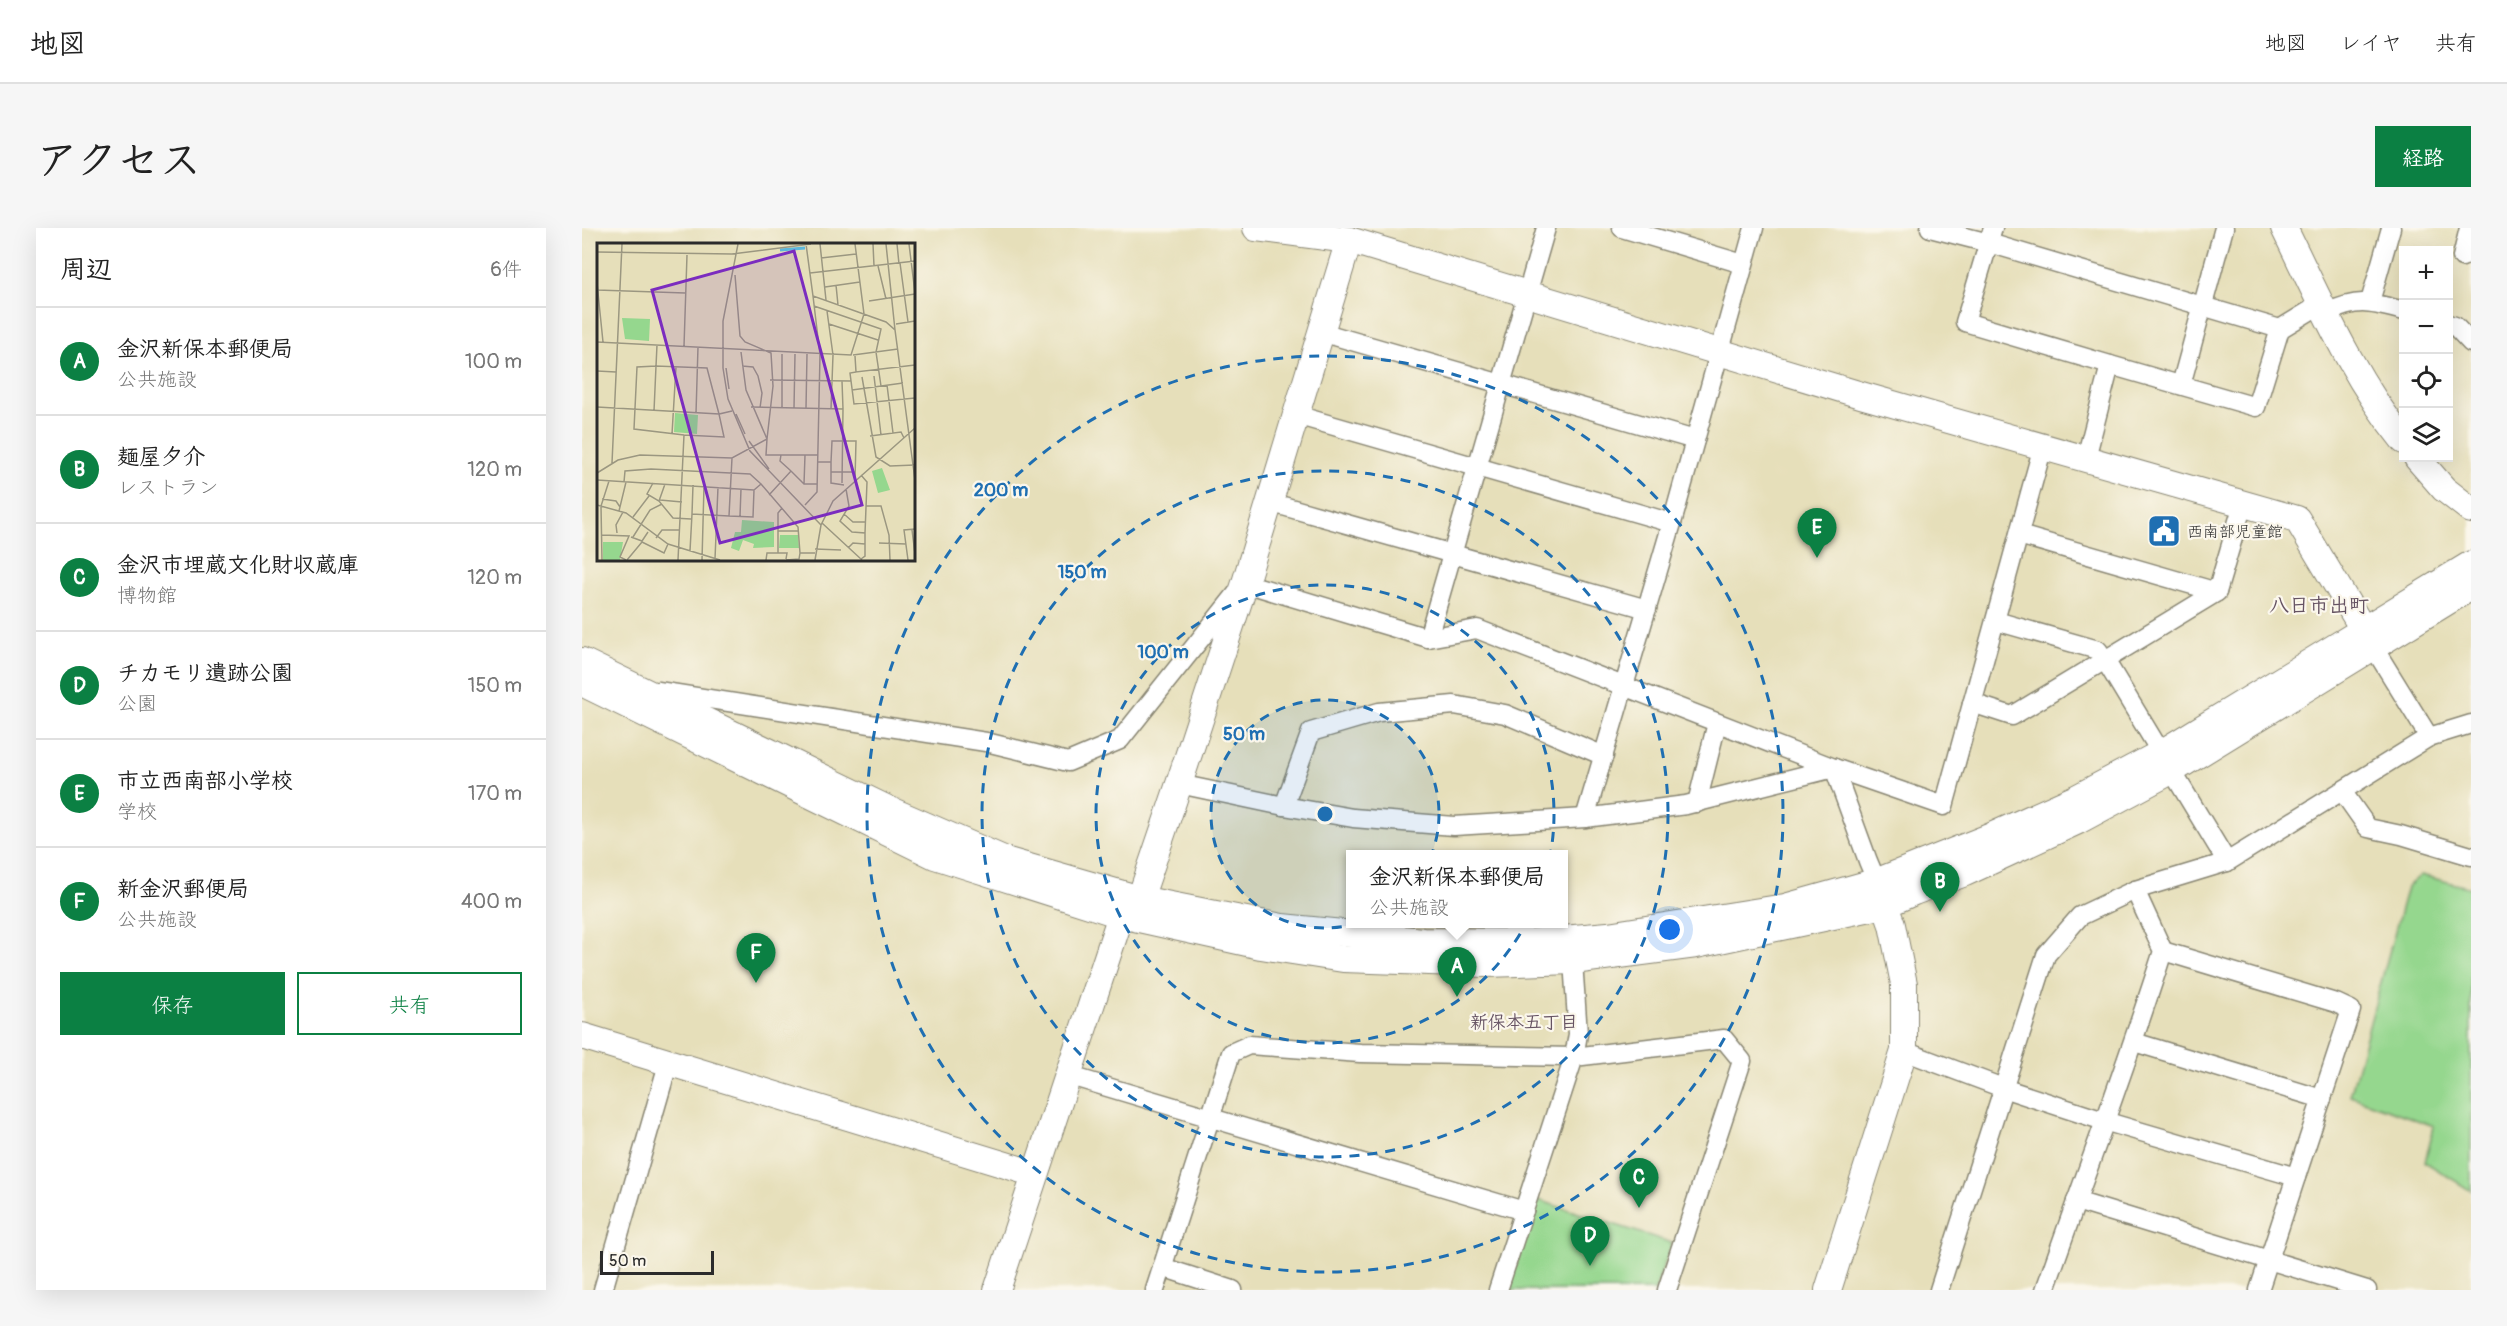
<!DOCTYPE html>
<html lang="ja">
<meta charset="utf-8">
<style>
:root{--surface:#fff;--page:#f6f6f6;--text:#222;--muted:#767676;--line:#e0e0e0;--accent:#0b8043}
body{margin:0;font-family:Pangolin,"Klee One",sans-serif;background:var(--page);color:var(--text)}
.controls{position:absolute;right:18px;top:18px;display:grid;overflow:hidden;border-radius:0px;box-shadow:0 6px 24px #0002}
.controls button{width:54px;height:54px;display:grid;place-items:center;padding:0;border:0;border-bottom:2px solid var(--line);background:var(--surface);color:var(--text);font:30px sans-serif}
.scale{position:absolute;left:18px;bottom:15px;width:114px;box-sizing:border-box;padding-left:6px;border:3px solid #2b2b2b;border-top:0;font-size:16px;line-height:21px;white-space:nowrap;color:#2b2b2b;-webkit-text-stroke:4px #fbf7ec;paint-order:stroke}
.you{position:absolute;left:1088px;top:702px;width:21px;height:21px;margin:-15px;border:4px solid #fff;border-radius:50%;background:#1a73e8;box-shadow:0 0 0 9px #1a73e833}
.badge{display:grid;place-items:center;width:39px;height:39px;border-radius:50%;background:var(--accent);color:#fff;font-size:20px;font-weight:700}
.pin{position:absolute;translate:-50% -50px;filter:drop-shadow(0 2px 3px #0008)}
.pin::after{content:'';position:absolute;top:32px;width:21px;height:18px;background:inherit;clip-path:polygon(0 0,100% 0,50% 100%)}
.popup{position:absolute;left:764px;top:622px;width:222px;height:78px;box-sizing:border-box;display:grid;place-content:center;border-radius:0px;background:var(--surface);filter:drop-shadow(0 2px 4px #0005);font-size:20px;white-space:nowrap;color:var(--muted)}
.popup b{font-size:22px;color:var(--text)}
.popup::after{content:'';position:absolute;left:50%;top:100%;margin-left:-12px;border:12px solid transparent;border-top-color:var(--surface)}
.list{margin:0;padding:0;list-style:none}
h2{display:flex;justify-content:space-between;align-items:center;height:78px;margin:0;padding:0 24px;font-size:26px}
h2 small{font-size:20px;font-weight:400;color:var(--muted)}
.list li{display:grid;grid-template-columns:39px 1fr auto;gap:18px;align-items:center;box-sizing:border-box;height:108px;padding:0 24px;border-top:2px solid var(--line)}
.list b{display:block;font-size:22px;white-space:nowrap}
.list p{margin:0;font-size:20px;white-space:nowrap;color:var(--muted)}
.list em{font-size:20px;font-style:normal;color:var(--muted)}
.actions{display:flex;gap:12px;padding:18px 24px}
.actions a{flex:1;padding:14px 0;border:2px solid var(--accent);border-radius:0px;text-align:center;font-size:21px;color:var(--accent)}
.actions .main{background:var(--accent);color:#fff}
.icon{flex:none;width:33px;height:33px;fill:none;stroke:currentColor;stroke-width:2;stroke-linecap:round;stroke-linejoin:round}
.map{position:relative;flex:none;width:1889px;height:1062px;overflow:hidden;border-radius:0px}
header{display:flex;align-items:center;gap:36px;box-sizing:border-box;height:84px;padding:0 30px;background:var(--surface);border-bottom:2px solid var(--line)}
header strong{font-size:28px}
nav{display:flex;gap:33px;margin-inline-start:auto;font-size:21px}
.intro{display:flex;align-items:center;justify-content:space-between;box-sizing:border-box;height:144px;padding:0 36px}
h1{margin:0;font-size:42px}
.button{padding:15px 27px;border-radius:0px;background:var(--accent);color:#fff;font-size:21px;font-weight:700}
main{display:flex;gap:36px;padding:0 36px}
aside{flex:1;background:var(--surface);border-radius:0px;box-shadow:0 6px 24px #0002}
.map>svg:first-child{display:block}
</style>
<header>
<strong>地図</strong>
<nav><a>地図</a><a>レイヤ</a><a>共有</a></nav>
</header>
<div class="intro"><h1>アクセス</h1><a class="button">経路</a></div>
<main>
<aside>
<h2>周辺<small>6件</small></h2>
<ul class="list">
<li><span class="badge">A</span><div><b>金沢新保本郵便局</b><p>公共施設</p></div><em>100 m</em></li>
<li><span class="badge">B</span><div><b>麺屋夕介</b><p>レストラン</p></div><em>120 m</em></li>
<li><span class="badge">C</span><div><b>金沢市埋蔵文化財収蔵庫</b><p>博物館</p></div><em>120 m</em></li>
<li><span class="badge">D</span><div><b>チカモリ遺跡公園</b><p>公園</p></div><em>150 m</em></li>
<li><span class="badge">E</span><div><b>市立西南部小学校</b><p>学校</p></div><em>170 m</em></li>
<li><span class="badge">F</span><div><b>新金沢郵便局</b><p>公共施設</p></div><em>400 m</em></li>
</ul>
<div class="actions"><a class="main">保存</a><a>共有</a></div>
</aside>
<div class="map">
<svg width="1889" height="1062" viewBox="0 0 1889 1062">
<rect width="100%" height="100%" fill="#fbf7ec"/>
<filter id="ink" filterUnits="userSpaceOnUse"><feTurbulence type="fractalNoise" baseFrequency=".0167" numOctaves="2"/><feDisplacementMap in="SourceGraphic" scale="12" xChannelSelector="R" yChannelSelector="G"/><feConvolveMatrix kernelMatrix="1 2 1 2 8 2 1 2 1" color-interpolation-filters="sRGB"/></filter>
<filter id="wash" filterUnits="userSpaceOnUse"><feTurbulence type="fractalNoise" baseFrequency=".008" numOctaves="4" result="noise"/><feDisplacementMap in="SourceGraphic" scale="24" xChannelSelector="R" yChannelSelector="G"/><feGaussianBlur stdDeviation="1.35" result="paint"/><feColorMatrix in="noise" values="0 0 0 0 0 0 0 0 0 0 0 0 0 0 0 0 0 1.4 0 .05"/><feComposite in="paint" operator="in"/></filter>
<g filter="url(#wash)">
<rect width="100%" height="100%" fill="#e6dfba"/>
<g fill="#95d78e" stroke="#60815c" stroke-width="1.5">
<polygon points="1839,647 1889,660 1889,963 1843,934 1852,898 1768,868 1825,659"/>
<polygon points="956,972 1090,1015 1073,1062 926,1062"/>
</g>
</g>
<g filter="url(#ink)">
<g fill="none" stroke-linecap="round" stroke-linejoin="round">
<g stroke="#888572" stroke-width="21">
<g id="street">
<polyline points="1040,0 1161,36"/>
<polyline points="1348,0 1407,15 1698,101"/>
<polyline points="1411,0 1383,94 1528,137"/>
<polyline points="1880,29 1887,0"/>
<polyline points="1788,74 1809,0"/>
<path d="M1744 85C1777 70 1787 74 1822 83"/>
<polyline points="1866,96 1873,98 1889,115"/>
<polyline points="739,104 1113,212"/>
<polyline points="1599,157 1642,0"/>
<polyline points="714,187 1090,295"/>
<polyline points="1504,230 1528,137 1674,179 1698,101 1739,76"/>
<polyline points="687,274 1065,381"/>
<polyline points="1437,307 1635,364"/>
<polyline points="846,410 964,0"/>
<polyline points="1792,420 1847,509"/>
<polyline points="76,463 404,514 486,534 538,512 663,355 846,410 895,401 1252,540"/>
<polyline points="1390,475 1430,488 1523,432 1516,422 1414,393"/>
<polyline points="597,556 702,578 771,590 872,598 1003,590 1104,577 1252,540"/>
<polyline points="1760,563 1786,600 1819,607 1889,628"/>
<polyline points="1115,575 1135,495"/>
<polyline points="702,578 729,504 797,484 872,477 923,486 1022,528"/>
<polyline points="1003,590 1090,295 1172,0"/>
<polyline points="1645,634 1523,432 1635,364 1661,276"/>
<polyline points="1299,664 1286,633 1252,540 1362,578 1461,218"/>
<polyline points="1552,814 1740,871"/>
<polyline points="1322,823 1421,860 1522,893 1714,949 1769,782 1754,775 1581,723"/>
<polyline points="485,847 942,983"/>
<polyline points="1494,973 1785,1062"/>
<polyline points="580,1039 651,1062"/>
<polyline points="21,1062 86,836"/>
<polyline points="573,1062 649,825 667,817 778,825 992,829 996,806 991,733"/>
<polyline points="916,1062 992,829 1142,811 1160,833 1085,1062"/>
<polyline points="1357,1062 1464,727 1498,688 1553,662"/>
<path d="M1463 1062C1502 949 1545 837 1581 723L1553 662 1645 634 1847 509 1889 496"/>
<polyline points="1677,1062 1714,949"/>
</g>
</g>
<g stroke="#888572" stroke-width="28">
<g id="secondary">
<polyline points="674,0 767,12 1279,167 1715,291 1781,401"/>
<path d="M1702 0C1738 73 1770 149 1822 213"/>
<polyline points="1835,230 1862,261 1889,282"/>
<polyline points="0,433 306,581 426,633 558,671 700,699 841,713 947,714 1026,707 1203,679 1296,653 1407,609 1494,570 1579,525 1889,336"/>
<polyline points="0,455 353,628 539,687 679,718 761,731 905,736 991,733 1114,717 1303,677 1332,664 1383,645 1496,593 1591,542 1889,359"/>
<polyline points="0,808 453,946"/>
<polyline points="415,1062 539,687 558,671 597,556 663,355 767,12"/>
<polyline points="1246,1062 1322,823 1322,756 1310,697 1303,677"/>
</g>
</g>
<use href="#street" stroke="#fff" stroke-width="18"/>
<use href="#secondary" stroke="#fff" stroke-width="26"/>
</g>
</g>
<circle cx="743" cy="586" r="114" fill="#1f6fb2" fill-opacity=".12"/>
<g fill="none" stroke="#1f6fb2" stroke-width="3" stroke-dasharray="10 8">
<circle cx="743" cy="586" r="114"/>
<circle cx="743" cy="586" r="229"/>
<circle cx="743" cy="586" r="343"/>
<circle cx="743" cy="586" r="458"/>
</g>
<defs>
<g id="civic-square" transform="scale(1.725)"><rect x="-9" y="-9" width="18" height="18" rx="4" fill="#1f6fb2" stroke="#fbf7ec"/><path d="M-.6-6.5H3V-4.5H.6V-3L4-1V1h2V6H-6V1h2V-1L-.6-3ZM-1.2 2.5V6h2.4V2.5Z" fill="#fff"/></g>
</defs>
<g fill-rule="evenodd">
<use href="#civic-square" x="1582" y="303"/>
</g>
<g text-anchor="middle" stroke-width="4.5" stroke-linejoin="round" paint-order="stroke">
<g font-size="16" fill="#2b2b2b" stroke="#fbf7ec" text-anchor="start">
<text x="1605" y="309">西南部児童館</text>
</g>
<g font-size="18" font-weight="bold" fill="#665363" stroke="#fbf7ec">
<text x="942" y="800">新保本五丁目</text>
</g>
<g font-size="20" font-weight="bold" fill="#665363" stroke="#fbf7ec">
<text x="1737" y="384">八日市出町</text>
</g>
</g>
<g transform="translate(15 15)">
<rect width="318" height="318" fill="#e6dfba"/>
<path d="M25 75 53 76 52 98 28 96ZM78 170 101 172 100 191 77 189ZM285 225 293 247 281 250 275 228ZM145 277 177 279V304L156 305 157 301 146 297 142 308 134 305 138 289H144ZM183 292H201L202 305H182ZM6 299H26L23 317H6Z" fill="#95d78e"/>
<path fill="none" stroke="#5db7db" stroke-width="3" d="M183 7 208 5"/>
<path fill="none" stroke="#9b9781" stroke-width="1.5" d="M141 1 126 78V125L131 156 153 208 224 282M209 1 216 53 289 79 298 87 318 237M223 1 229 57M276 1 277 23M289 1 298 87M300 1 302 21M312 1 318 50M0 9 135 11 214 1M224 15 259 11M303 20 311 79M281 23 289 56M213 30 318 18M138 32 143 93 148 99 174 110 176 143 170 196M0 40 6 99M239 42 241 62M228 44 263 39M0 47 88 50M272 58 318 51M217 63 284 86 279 109 284 143M230 68 236 112 234 166M232 81 281 97M299 81 318 78M0 99 254 112 267 71 258 1M60 102 59 123 40 124 37 186 87 192M87 103 90 12M144 109 149 147 170 196M256 112 301 106M258 113 259 129 318 122M145 123 156 124 161 133 165 150 163 165M129 125 132 146M0 128 19 129M259 129 253 130 257 161 318 155M277 133 284 192M265 134 279 214 293 223 318 222M173 137 254 138M245 138 246 166M290 142 296 190M255 147 306 140M0 164 122 171 127 194 87 192 81 317M154 164 246 166 245 240M185 165V111M197 165 198 111M209 165 210 111M57 168 59 123 110 125 122 171 135 168M99 170 101 104M139 171 148 191M75 191 79 124M273 193 304 189 307 195M152 198 172 226M184 212 183 218 194 228M135 215 132 273 156 274 157 247M221 219H234V240L247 242M234 219 235 198H259L258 237M15 220 25 1M234 229H258M0 230 21 217 43 212 135 215 170 196 169 212H221M264 232 270 239 268 290M0 237 157 247 164 241 201 284 203 310H218M27 239 28 228 54 226 153 231 164 241M56 240 50 251 62 258 76 275 94 276M207 241 208 212M249 246 252 263 243 278 255 289 268 290V313L264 316M172 252 194 228 207 241H220M5 256 19 258 23 264M63 257 85 259M62 258 68 241M0 262 29 270 71 301 123 317M208 262 220 249 223 112 216 53M269 263H284L292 292 293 317M22 268 29 239M95 271 96 242M247 271 256 279H268M143 273 144 246M36 274 52 253M225 280 265 317M315 287 318 311M181 288H202M20 290 19 282 26 269M5 292 32 293 23 314 29 317M34 294 45 298 51 289M36 294 53 267 65 261M59 295 65 287H83M45 299 67 310 71 301M282 300 309 301M251 305 256 300 268 301M218 306 244 307M93 308 95 271 132 273M181 310V270L185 265M118 316 121 244M5 317 4 263 12 238M30 317 45 299M105 317 107 243M169 317 170 310H190L189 316M189 317 202 316 203 310M218 317 224 282 236 258 318 185M311 317 307 287 318 286"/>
<path fill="#7b2cbf" fill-opacity="0.15" stroke="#7b2cbf" stroke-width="3" d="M197 8 265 262 123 300 55 47Z"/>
<rect width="318" height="318" fill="none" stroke="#2b2b2b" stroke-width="3"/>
</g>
<circle cx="743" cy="586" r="9" fill="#1f6fb2" stroke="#fbf7ec" stroke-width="3"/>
<g font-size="18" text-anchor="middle" font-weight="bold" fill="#1f6fb2" stroke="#fbf7ec" stroke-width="4.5" stroke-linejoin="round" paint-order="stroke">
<text x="419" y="268">200 m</text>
<text x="500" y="350">150 m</text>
<text x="581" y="430">100 m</text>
<text x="662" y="512">50 m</text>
</g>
</svg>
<div class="controls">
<button>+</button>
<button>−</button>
<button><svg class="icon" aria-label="locate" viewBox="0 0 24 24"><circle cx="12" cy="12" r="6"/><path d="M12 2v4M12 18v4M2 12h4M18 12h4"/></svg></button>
<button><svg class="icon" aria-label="layers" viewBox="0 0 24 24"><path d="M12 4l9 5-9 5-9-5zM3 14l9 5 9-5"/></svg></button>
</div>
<div class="scale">50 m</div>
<div class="you"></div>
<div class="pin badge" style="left:875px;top:769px">A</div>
<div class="popup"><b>金沢新保本郵便局</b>公共施設</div>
<div class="pin badge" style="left:1358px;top:684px">B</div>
<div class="pin badge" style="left:1057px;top:980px">C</div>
<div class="pin badge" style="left:1008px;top:1038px">D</div>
<div class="pin badge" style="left:1235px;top:330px">E</div>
<div class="pin badge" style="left:174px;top:755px">F</div>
</div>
</main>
